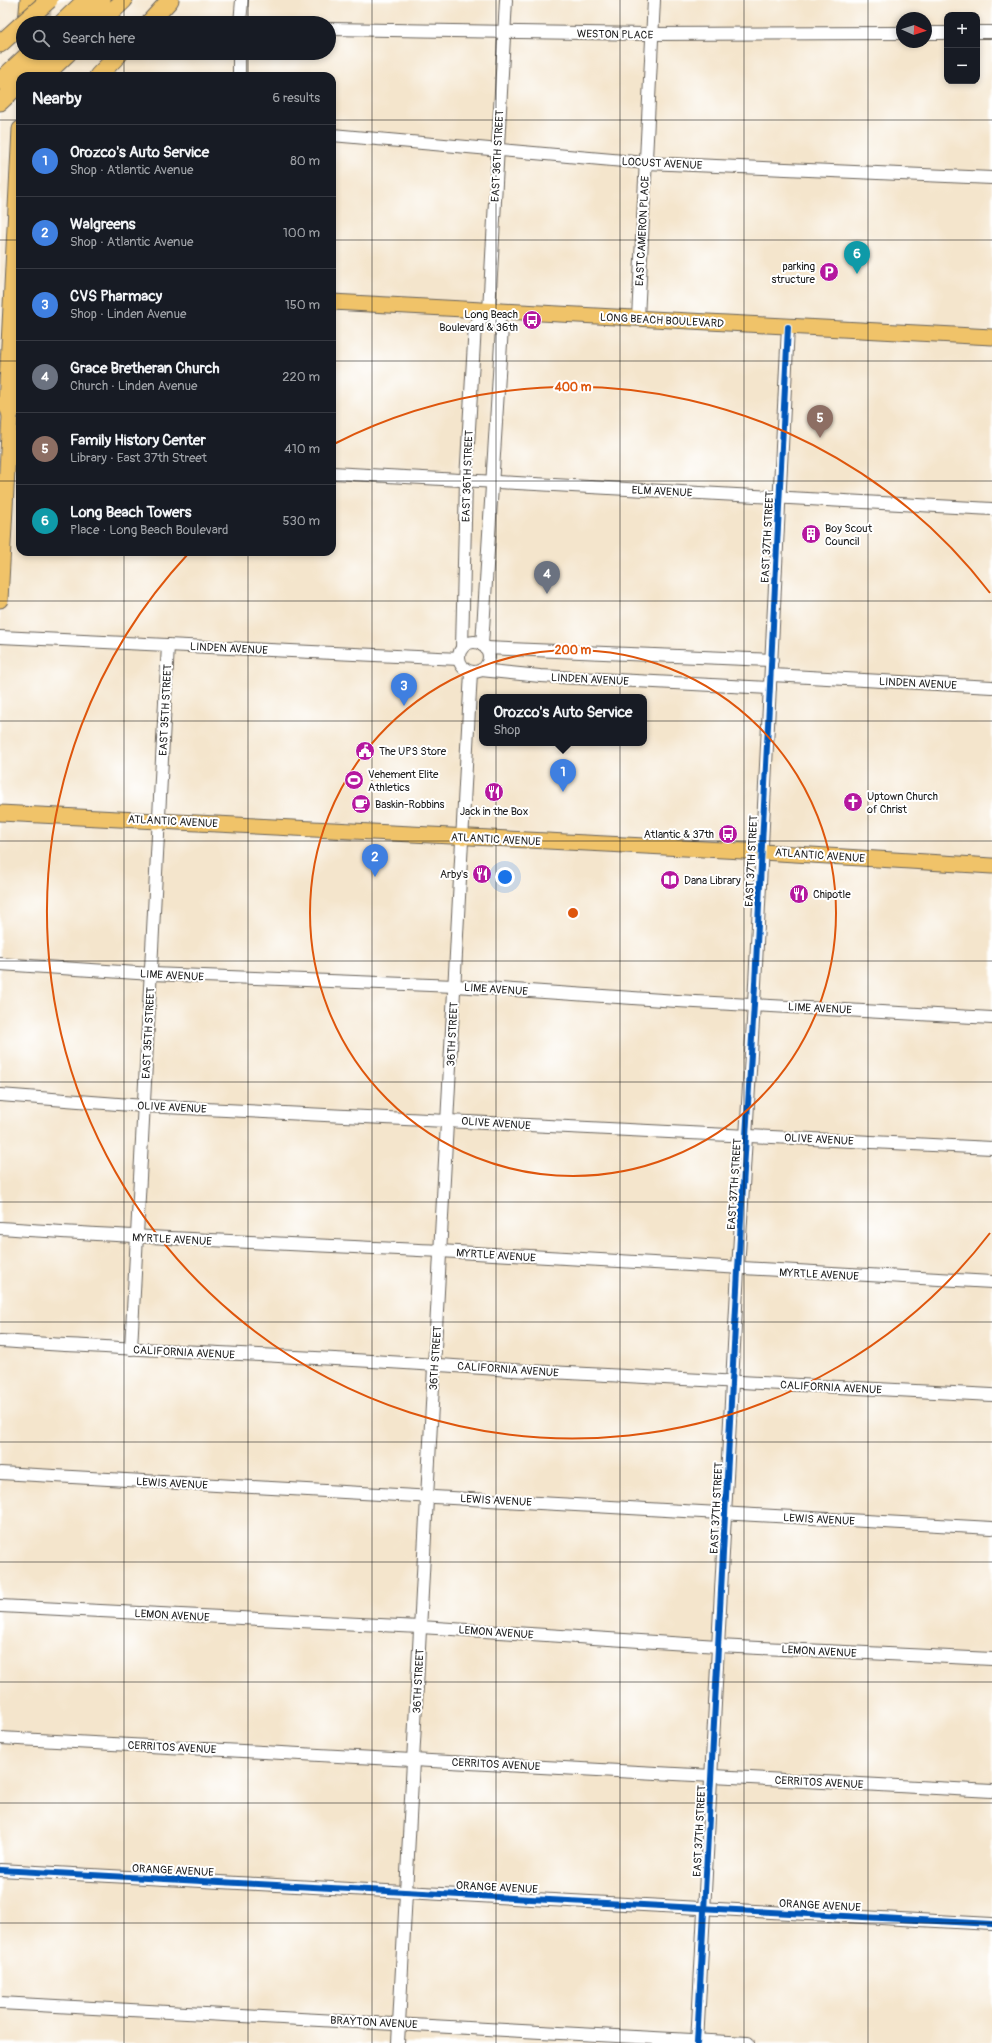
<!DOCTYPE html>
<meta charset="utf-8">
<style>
:root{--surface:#171b24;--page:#242831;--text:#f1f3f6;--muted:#9ea1a6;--line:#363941;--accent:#d690ce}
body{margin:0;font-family:Pangolin,sans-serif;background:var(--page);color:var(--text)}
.controls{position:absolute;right:12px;top:12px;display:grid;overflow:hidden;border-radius:8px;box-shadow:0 2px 6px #0003}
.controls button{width:36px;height:36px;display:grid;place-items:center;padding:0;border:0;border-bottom:1px solid var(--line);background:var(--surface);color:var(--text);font:20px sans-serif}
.compass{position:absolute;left:896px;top:12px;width:36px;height:36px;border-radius:50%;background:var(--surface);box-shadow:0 2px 6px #0003;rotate:93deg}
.you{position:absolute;left:505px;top:877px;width:14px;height:14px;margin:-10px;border:3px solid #fff;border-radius:50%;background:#1a73e8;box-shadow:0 0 0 6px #1a73e833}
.badge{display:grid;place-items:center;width:26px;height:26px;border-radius:50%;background:var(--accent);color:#fff;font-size:13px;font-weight:700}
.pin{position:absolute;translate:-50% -33px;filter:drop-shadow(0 1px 2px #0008)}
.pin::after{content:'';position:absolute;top:21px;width:14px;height:12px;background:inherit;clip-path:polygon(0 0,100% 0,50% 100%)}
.popup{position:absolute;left:479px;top:694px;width:168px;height:52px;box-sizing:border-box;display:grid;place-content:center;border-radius:8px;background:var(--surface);filter:drop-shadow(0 1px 3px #0005);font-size:13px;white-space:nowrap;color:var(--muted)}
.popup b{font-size:15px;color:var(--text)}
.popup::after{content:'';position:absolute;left:50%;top:100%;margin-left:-8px;border:8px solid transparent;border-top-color:var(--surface)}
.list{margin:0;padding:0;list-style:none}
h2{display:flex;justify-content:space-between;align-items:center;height:52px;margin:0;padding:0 16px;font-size:17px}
h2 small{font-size:13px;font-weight:400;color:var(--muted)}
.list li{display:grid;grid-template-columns:26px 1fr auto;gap:12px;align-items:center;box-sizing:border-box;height:72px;padding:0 16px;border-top:1px solid var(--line)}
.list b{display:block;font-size:15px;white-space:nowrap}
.list p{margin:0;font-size:13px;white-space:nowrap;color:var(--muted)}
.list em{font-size:13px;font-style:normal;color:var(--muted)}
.icon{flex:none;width:22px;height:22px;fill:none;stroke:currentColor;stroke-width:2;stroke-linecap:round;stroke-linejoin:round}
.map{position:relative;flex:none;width:992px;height:2043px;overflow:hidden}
.search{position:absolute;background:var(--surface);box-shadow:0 2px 6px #0003;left:16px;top:16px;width:320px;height:44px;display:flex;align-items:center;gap:10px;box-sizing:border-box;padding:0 14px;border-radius:22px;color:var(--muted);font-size:15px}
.panel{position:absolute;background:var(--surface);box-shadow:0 2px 6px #0003;left:16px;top:72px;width:320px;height:484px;border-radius:12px}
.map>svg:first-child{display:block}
</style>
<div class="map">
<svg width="992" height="2043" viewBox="0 0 992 2043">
<rect width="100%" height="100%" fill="#fff"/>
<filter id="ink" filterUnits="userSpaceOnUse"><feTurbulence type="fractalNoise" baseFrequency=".025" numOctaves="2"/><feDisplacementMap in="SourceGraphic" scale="8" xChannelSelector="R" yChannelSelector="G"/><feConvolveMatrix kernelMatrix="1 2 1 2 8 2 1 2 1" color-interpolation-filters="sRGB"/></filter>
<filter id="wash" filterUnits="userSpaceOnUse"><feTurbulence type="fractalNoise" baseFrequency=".012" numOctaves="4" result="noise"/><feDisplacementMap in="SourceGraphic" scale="16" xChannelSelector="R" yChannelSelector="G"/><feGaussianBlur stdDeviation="0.9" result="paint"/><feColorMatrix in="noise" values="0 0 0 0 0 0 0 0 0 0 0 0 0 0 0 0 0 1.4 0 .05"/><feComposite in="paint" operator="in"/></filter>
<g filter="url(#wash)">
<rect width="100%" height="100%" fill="#f4e5cc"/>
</g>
<g filter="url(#ink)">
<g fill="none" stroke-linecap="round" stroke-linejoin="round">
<polyline stroke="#c9bda9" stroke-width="15" stroke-dasharray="15 8" stroke-linecap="butt" points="43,23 44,10"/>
<g stroke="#68625a" stroke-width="14">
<g id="minor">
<polyline points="240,23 242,0"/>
<polyline points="329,29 647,34 902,33"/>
<polyline points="977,32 992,32"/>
<polyline points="926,33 947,33"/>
<polyline points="239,76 239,53"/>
<polyline points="332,135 646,163 992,178"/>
<polyline points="638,318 654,0"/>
<polyline points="8,457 20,457"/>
<polyline points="332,473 992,509"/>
<polyline points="0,637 459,659"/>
<circle cx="474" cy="657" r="15"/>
<polyline points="482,645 502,327 489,311 506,0"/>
<polyline points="462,648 466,480 475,325 489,311"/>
<polyline points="486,648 772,660"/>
<polyline points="481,670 540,676 770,688"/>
<polyline points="772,675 992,687"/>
<polyline points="0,964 152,974 455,986 677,1001 992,1018"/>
<polyline points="0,1095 144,1106 992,1148"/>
<path d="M0 1228C146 1238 292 1244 439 1251 623 1261 807 1273 992 1282"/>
<path d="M0 1341C170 1352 341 1357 511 1370L992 1395"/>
<polyline points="131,1349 168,645"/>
<polyline points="0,1473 992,1528"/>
<polyline points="0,1606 420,1627 718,1646 992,1659"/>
<polyline points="0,1738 992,1791"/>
<polyline points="0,1870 992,1924"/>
<polyline points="0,2003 748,2043"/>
<polyline points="398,2043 471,672"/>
<polyline points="697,2043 738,1270 754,1004 788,327"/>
</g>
</g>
<g stroke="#68625a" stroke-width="17">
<g id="major">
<polyline points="26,23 28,0"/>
<polyline points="332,302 992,337"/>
<polyline points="10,415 6,404 20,129"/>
<polyline points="0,600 10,415 17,403 20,359"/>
<polyline points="0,813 762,852 992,866"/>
</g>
</g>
<g stroke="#68625a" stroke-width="19">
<g id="highway">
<polyline points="81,19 102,0"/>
<polyline points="62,23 86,0"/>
<polyline points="100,23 124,0"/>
<polyline points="149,23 170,0"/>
<polyline points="0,44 23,23"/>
<polyline points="48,72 68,53"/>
<polyline points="28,76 53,53"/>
<polyline points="98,76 120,53"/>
<polyline points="0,81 30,53"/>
<polyline points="0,102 20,83"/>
</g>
</g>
<use href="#minor" stroke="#fff" stroke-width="12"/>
<use href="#major" stroke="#f0c369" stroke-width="15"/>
<use href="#highway" stroke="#f0c369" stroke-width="17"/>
<g stroke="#68625a" stroke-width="19" stroke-linecap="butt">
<polyline id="highway-bridge" points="23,23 49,0"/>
</g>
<use href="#highway-bridge" stroke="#f0c369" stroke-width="17"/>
<g stroke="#fff" stroke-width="8">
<g id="cycleway">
<polyline points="0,1870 992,1924"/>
<polyline points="697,2043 738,1270 754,1004 788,327"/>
</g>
</g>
<use href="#cycleway" stroke="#0057b8" stroke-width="6"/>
</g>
</g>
<path fill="none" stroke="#1c1c1c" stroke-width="1" stroke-opacity="0.55" d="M124 0V23M248 0V23M372 0V2043M496 0V2043M620 0V2043M744 0V2043M868 0V2043M124 53V76M248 53V76M0 120H20M332 120H992M0 240H20M332 240H992M0 361H20M332 361H992M0 481H20M332 481H992M124 552V2043M248 552V2043M0 601H992M0 721H992M0 841H992M0 961H992M0 1082H992M0 1202H992M0 1322H992M0 1442H992M0 1562H992M0 1682H992M0 1803H992M0 1923H992"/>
<g fill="none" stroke="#de560d" stroke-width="2">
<circle cx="573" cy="913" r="263"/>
<path d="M990 1233A526 526 0 1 1 188 554M334 444A526 526 0 0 1 990 593"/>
</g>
<defs>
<g id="parking-disc" transform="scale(1)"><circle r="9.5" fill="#b5179e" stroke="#fff"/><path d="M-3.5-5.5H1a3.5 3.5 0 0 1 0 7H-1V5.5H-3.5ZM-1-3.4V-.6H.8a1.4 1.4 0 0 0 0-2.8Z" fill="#fff"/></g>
<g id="bus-disc" transform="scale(1)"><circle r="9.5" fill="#b5179e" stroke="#fff"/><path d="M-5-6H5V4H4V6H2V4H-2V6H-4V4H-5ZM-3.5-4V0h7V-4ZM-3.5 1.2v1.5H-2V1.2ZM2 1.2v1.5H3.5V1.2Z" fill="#fff"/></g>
<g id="building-disc" transform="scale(1)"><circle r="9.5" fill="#b5179e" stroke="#fff"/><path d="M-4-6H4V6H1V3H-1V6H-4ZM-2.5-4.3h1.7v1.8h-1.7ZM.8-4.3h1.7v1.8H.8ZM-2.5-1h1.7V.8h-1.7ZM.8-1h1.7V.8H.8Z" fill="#fff"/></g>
<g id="civic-disc" transform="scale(1)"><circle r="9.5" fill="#b5179e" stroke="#fff"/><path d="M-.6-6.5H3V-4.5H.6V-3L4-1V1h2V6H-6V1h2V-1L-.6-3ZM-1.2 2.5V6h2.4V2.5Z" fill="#fff"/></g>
<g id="stadium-disc" transform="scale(1)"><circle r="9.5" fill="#b5179e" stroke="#fff"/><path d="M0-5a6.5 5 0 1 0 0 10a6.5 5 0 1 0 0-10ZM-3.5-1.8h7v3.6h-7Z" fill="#fff"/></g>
<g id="restaurant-disc" transform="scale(1)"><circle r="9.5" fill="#b5179e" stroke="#fff"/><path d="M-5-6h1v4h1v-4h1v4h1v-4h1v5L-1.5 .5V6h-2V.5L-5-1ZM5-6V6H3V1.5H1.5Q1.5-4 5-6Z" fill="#fff"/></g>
<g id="church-disc" transform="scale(1)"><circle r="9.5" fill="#b5179e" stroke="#fff"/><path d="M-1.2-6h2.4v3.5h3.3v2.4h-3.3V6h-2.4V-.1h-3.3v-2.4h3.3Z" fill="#fff"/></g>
<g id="cafe-disc" transform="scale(1)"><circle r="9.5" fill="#b5179e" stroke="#fff"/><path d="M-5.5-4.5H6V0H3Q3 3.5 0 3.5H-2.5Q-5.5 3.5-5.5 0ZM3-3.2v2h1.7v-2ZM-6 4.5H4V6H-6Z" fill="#fff"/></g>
<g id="library-disc" transform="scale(1)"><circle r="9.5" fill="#b5179e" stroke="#fff"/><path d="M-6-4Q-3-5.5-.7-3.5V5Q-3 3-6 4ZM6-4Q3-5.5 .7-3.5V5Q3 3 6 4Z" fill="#fff"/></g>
</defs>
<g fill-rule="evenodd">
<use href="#parking-disc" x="829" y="272"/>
<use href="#bus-disc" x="532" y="320"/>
<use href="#building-disc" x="811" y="534"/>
<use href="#civic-disc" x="365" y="751"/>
<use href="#stadium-disc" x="354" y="780"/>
<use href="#restaurant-disc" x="494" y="792"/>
<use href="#church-disc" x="853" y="802"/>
<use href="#cafe-disc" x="361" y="804"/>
<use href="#bus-disc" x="728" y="834"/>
<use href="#restaurant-disc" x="482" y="874"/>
<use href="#library-disc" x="670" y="880"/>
<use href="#restaurant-disc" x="799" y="894"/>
</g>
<g text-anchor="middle" stroke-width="4" stroke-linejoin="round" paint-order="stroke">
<g font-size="11" fill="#1c1c1c" stroke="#fff">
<text transform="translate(615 34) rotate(1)" y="4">WESTON PLACE</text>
<text transform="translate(497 156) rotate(-87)" y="4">EAST 36TH STREET</text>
<text transform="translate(662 163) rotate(3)" y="4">LOCUST AVENUE</text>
<text transform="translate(642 231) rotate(-87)" y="4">EAST CAMERON PLACE</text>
<text transform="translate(662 320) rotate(3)" y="4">LONG BEACH BOULEVARD</text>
<text transform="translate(467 476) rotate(-88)" y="4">EAST 36TH STREET</text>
<text transform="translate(662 491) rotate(3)" y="4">ELM AVENUE</text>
<text transform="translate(767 537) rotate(-87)" y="4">EAST 37TH STREET</text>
<text transform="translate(229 648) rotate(3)" y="4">LINDEN AVENUE</text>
<text transform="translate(590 679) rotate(3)" y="4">LINDEN AVENUE</text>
<text transform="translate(918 683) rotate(3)" y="4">LINDEN AVENUE</text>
<text transform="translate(165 710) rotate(-87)" y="4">EAST 35TH STREET</text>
<text transform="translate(173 821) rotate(3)" y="4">ATLANTIC AVENUE</text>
<text transform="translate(496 839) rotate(3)" y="4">ATLANTIC AVENUE</text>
<text transform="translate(820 855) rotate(4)" y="4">ATLANTIC AVENUE</text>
<text transform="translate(751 861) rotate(-87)" y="4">EAST 37TH STREET</text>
<text transform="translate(172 975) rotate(3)" y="4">LIME AVENUE</text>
<text transform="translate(496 989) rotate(4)" y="4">LIME AVENUE</text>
<text transform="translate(820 1008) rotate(3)" y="4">LIME AVENUE</text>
<text transform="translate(148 1033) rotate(-87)" y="4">EAST 35TH STREET</text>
<text transform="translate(452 1034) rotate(-87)" y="4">36TH STREET</text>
<text transform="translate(172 1107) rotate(3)" y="4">OLIVE AVENUE</text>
<text transform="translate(496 1123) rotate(4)" y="4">OLIVE AVENUE</text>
<text transform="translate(819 1139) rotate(3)" y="4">OLIVE AVENUE</text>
<text transform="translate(734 1184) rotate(-86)" y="4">EAST 37TH STREET</text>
<text transform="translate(172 1239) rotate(3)" y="4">MYRTLE AVENUE</text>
<text transform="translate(496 1255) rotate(4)" y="4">MYRTLE AVENUE</text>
<text transform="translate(819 1274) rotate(3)" y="4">MYRTLE AVENUE</text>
<text transform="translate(184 1352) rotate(3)" y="4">CALIFORNIA AVENUE</text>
<text transform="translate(435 1358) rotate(-86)" y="4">36TH STREET</text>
<text transform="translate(508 1369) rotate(4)" y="4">CALIFORNIA AVENUE</text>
<text transform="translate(831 1387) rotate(3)" y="4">CALIFORNIA AVENUE</text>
<text transform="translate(172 1483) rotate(3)" y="4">LEWIS AVENUE</text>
<text transform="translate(496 1500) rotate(3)" y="4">LEWIS AVENUE</text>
<text transform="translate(716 1508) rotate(-87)" y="4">EAST 37TH STREET</text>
<text transform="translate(819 1519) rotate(3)" y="4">LEWIS AVENUE</text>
<text transform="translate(172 1615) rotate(3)" y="4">LEMON AVENUE</text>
<text transform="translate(496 1632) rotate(4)" y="4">LEMON AVENUE</text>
<text transform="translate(819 1651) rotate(3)" y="4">LEMON AVENUE</text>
<text transform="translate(418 1681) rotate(-87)" y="4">36TH STREET</text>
<text transform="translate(172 1747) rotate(3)" y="4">CERRITOS AVENUE</text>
<text transform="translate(496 1764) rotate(3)" y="4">CERRITOS AVENUE</text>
<text transform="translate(819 1782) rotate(3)" y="4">CERRITOS AVENUE</text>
<text transform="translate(699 1831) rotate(-87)" y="4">EAST 37TH STREET</text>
<text transform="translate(173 1870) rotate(3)" y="4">ORANGE AVENUE</text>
<text transform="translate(497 1887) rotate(3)" y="4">ORANGE AVENUE</text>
<text transform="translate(820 1905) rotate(3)" y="4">ORANGE AVENUE</text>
<text transform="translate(374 2022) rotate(3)" y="4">BRAYTON AVENUE</text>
</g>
<g font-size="11" fill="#1c1c1c" stroke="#fff" text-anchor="start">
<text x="815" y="270" text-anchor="end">parking<tspan x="815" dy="13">structure</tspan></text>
<text x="518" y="318" text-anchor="end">Long Beach<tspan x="518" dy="13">Boulevard &amp; 36th</tspan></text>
<text x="825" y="532">Boy Scout<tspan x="825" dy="13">Council</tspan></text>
<text x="379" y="755">The UPS Store</text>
<text x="368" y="778">Vehement Elite<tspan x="368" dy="13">Athletics</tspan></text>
<text x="867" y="800">Uptown Church<tspan x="867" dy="13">of Christ</tspan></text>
<text x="375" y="808">Baskin-Robbins</text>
<text x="494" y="815" text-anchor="middle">Jack in the Box</text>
<text x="714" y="838" text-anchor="end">Atlantic &amp; 37th</text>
<text x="468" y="878" text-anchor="end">Arby's</text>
<text x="684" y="884">Dana Library</text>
<text x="813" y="898">Chipotle</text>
</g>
</g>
<circle cx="573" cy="913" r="6" fill="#de560d" stroke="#fff" stroke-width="2"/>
<g font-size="12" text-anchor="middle" font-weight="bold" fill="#de560d" stroke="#fff" stroke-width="4" stroke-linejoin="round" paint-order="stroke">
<text x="573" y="391">400 m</text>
<text x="573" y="654">200 m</text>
</g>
</svg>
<div class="controls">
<button>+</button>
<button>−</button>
</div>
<svg class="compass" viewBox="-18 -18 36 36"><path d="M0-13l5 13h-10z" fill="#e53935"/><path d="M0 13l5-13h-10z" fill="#9ea1a6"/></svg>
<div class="you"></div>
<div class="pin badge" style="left:563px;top:792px;background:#3f7fe0">1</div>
<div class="popup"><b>Orozco's Auto Service</b>Shop</div>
<div class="pin badge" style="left:375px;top:877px;background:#3f7fe0">2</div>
<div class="pin badge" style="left:404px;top:706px;background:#3f7fe0">3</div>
<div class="pin badge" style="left:547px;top:594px;background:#6b7280">4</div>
<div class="pin badge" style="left:820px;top:438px;background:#8d6e63">5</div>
<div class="pin badge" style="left:857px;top:274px;background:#0f9aa8">6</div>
<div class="search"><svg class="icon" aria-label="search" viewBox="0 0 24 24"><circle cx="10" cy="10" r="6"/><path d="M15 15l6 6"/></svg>Search here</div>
<section class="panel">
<h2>Nearby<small>6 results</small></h2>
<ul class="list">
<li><span class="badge" style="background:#3f7fe0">1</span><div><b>Orozco's Auto Service</b><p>Shop · Atlantic Avenue</p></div><em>80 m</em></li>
<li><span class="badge" style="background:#3f7fe0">2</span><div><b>Walgreens</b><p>Shop · Atlantic Avenue</p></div><em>100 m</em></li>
<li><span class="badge" style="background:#3f7fe0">3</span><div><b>CVS Pharmacy</b><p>Shop · Linden Avenue</p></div><em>150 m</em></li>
<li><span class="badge" style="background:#6b7280">4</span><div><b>Grace Bretheran Church</b><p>Church · Linden Avenue</p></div><em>220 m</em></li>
<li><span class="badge" style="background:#8d6e63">5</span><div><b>Family History Center</b><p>Library · East 37th Street</p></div><em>410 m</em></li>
<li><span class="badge" style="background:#0f9aa8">6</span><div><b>Long Beach Towers</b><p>Place · Long Beach Boulevard</p></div><em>530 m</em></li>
</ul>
</section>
</div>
